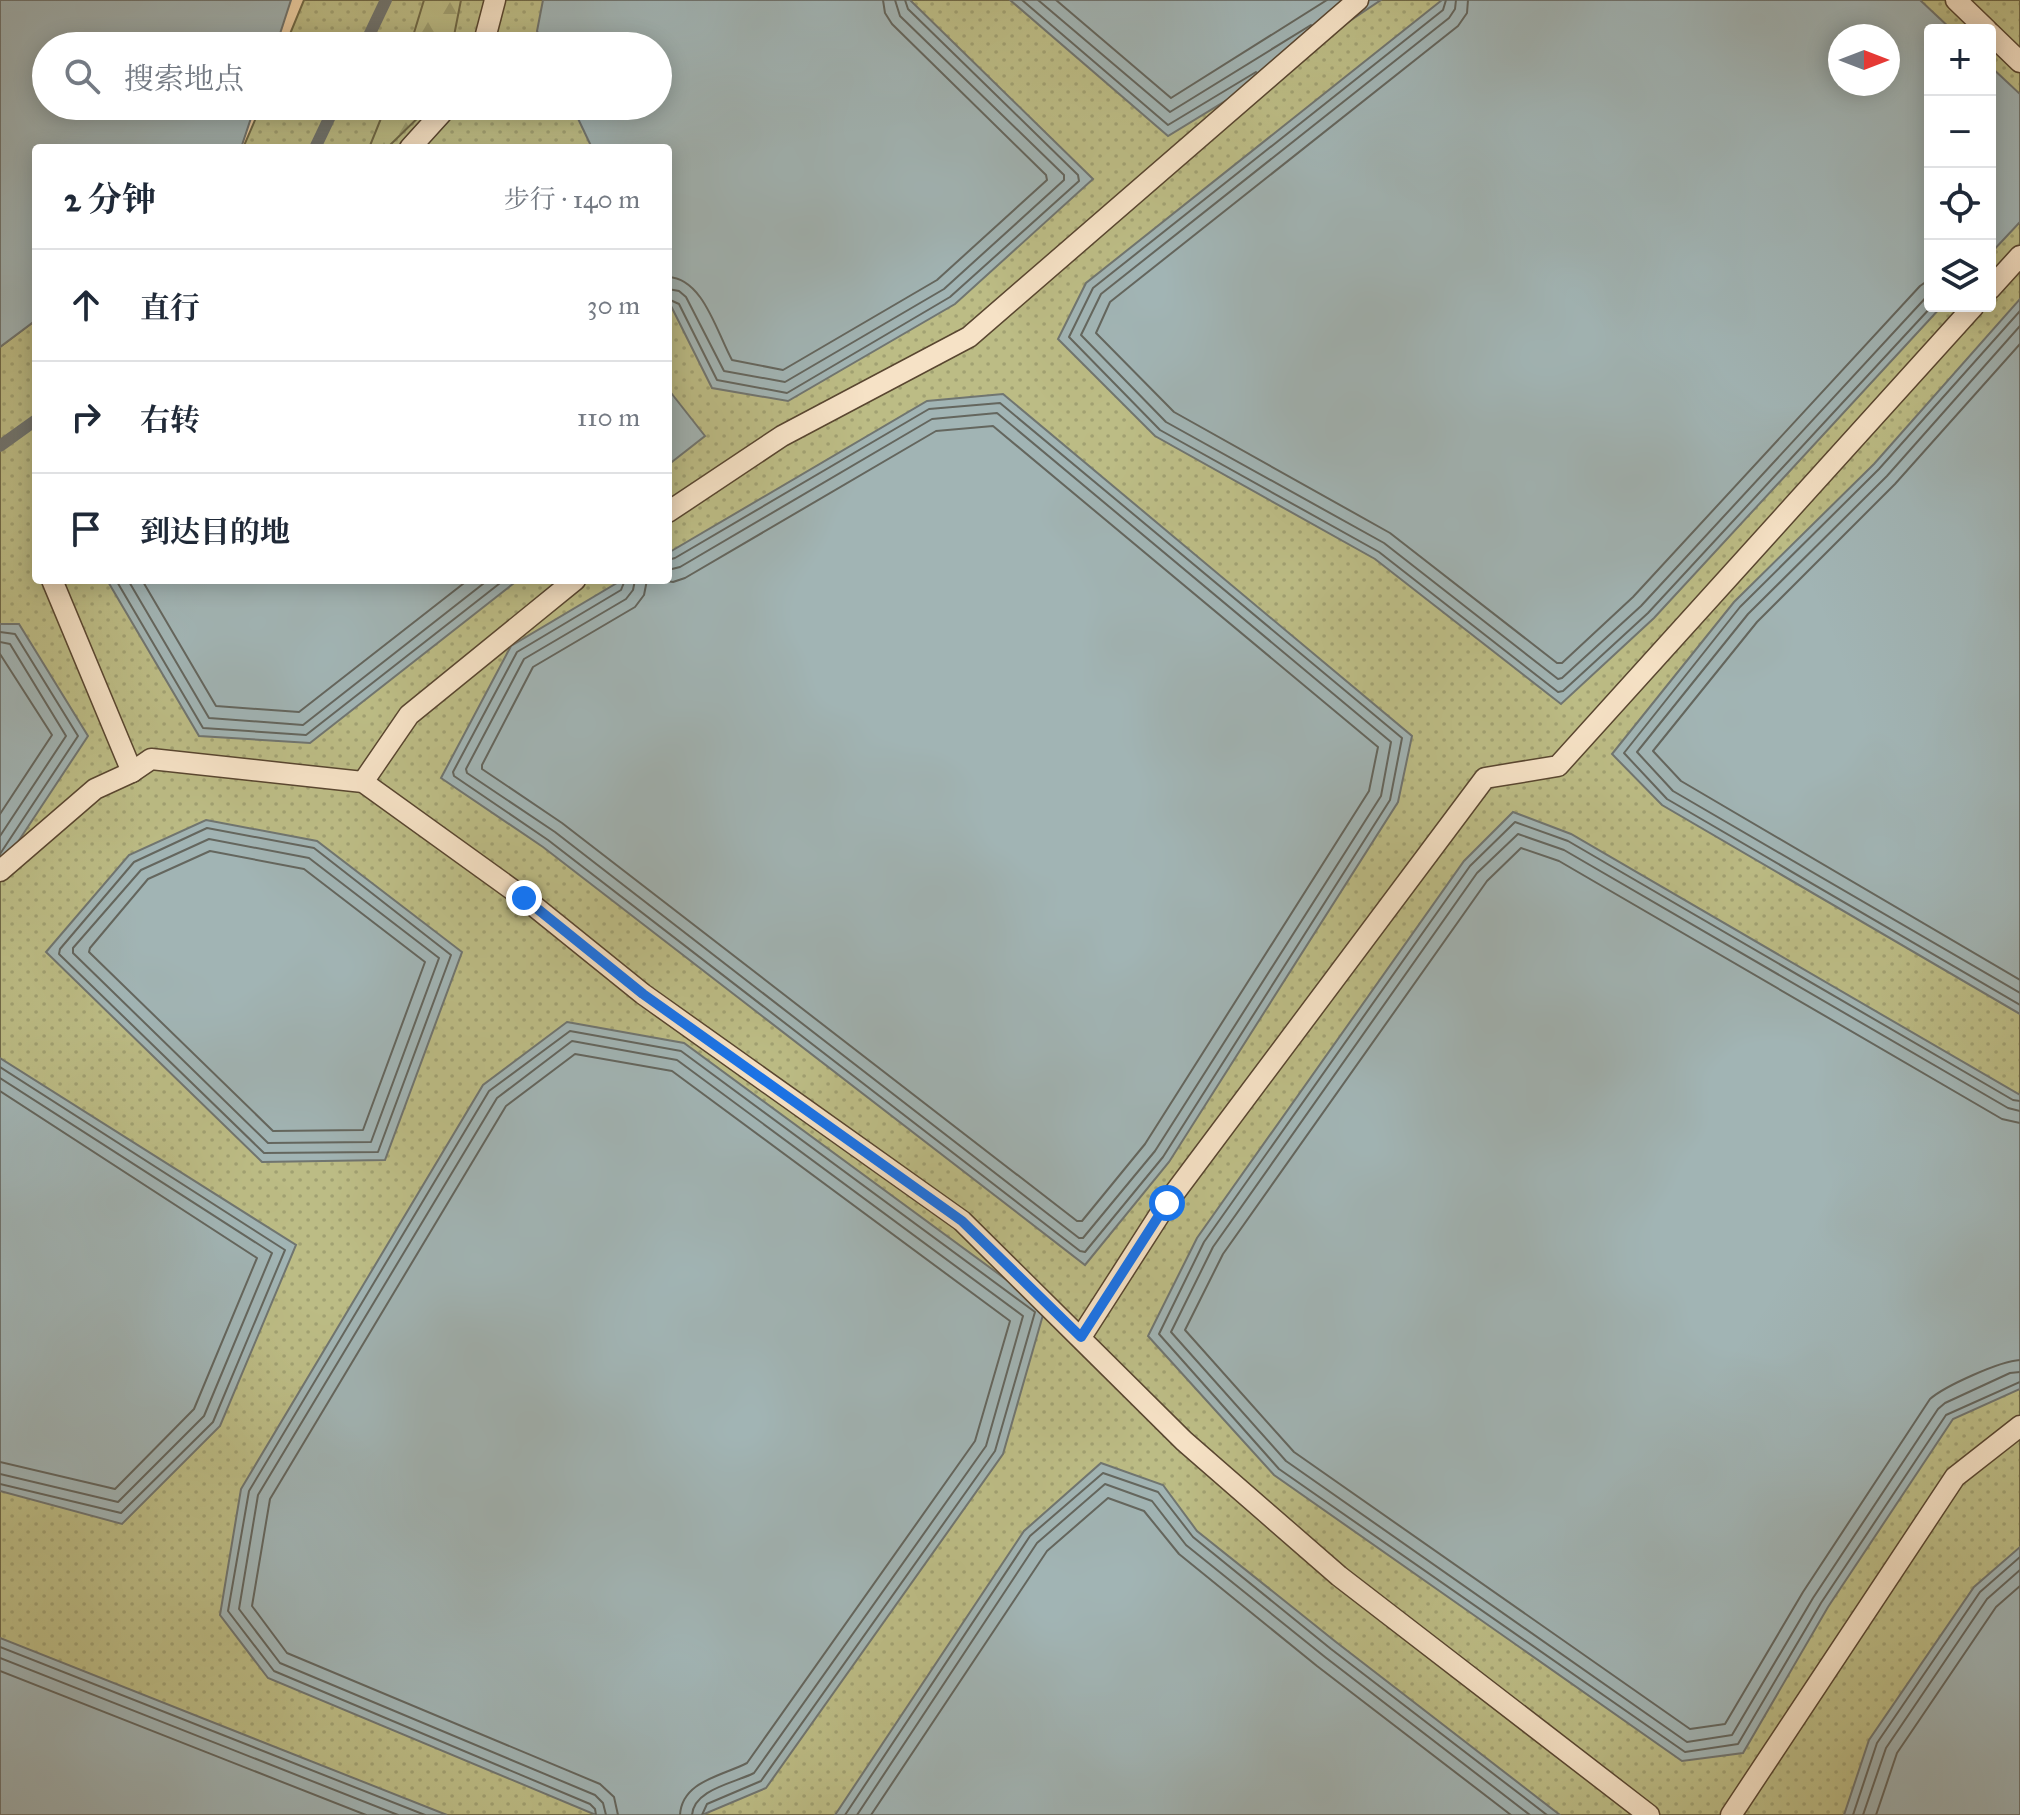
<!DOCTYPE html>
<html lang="zh">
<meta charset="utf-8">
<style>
:root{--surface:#fff;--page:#f6f6f7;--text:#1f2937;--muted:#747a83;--line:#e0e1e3}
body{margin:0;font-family:"IM FELL Great Primer","Noto Serif SC",serif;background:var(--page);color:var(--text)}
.controls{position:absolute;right:24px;top:24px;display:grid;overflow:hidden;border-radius:8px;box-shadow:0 4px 20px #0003}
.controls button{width:72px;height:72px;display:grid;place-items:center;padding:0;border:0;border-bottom:2px solid var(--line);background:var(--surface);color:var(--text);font:40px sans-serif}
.compass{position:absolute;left:1828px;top:24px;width:72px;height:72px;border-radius:50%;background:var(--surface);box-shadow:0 4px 20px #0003;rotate:90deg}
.stop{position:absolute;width:24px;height:24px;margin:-18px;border:6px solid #1a73e8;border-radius:50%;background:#fff}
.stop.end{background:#1a73e8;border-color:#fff;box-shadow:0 2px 8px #0008}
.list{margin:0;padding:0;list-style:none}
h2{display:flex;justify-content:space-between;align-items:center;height:104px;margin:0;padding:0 32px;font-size:34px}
h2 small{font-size:26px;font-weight:400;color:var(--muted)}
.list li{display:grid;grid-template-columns:52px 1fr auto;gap:24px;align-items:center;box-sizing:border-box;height:112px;padding:0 32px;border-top:2px solid var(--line)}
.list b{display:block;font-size:30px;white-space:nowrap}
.list em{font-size:26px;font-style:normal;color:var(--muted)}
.icon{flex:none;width:44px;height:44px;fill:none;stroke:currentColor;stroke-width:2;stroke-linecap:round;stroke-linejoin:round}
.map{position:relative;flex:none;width:2020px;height:1815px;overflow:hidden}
.search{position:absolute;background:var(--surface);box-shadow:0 4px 20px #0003;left:32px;top:32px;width:640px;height:88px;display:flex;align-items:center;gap:20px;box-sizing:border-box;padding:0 28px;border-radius:44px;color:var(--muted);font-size:30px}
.panel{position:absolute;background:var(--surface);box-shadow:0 4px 20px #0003;left:32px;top:144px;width:640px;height:440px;border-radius:8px}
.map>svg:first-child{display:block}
</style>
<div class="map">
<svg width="2020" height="1815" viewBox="0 0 2020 1815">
<defs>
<pattern id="grass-dots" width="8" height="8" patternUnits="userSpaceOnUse" patternTransform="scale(2)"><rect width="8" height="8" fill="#bcbc85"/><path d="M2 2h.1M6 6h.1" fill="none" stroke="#a1a172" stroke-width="1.8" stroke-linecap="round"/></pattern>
<pattern id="forest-firs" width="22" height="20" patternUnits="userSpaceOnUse" patternTransform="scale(2)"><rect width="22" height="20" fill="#bcbc85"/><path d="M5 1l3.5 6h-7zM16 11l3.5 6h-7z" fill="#a1a172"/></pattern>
</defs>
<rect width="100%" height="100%" fill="#f1d3a7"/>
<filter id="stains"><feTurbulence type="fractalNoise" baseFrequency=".0025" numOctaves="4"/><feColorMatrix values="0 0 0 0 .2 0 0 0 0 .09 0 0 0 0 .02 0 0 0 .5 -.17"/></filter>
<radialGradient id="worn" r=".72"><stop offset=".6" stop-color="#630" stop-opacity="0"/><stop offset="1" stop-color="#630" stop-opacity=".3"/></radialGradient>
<path fill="url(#grass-dots)" stroke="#716a47" stroke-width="2" fill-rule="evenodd" d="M304 0H2020V1815H0V347L36 320V580H668V148H243L261 106H658V46H285ZM1930 30H1990V306H1930ZM1840 36H1888V84H1840Z"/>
<g fill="url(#forest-firs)" stroke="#716a47" stroke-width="2">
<polygon points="424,0 461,0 452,46 410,46"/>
<polygon points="386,106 430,106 387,148 369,148"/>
</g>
<g fill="#a1b4b4" stroke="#707570" stroke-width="2" fill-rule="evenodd">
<polygon points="0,0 291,0 276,46 46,46 46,106 255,106 241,148 36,148 36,320 0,347"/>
<polygon points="543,0 910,0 1093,179 955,304 788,401 712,388 668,300 668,148 592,148 572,106 658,106 658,46 544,46 537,31"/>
<polygon points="1010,0 1381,0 1281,67 1168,136"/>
<path d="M1442 0H1920L1952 30H1930V306H1942L1654 618 1561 704 1375 559 1155 436 1058 339 1086 283ZM1840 36H1888V84H1840Z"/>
<polygon points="1990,66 2020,94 2020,222 1990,254"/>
<polygon points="2020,299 2020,1014 1662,805 1612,754 1734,602 1874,464"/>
<polygon points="668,389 705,436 668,465"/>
<polygon points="1003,394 1412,736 1398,802 1169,1162 1085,1265 543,847 441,778 511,646 622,580 668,580 668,553 927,401"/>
<polygon points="107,580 518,580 310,743 199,736"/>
<polygon points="0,624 19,624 88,736 0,869"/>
<polygon points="1513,812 1571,834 2020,1095 2020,1389 1953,1419 1828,1607 1743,1753 1682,1761 1274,1475 1148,1336 1197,1238 1464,861"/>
<polygon points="206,820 317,841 462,952 385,1160 262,1162 46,952 129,855"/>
<polygon points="567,1022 684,1043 1045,1308 1003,1454 766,1788 702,1815 596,1815 268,1678 220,1615 241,1489 483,1085"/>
<polygon points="0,1058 296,1245 220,1426 122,1524 0,1491"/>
<polygon points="1101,1463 1163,1485 1197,1531 1336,1642 1560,1815 835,1815 1024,1531"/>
<polygon points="2020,1547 2020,1815 1844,1815 1869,1740 1974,1587"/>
<polygon points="0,1638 447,1815 0,1815"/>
</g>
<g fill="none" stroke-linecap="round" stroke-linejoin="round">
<g stroke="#64665e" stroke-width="2">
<polyline points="1022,0 1168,125 1256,72"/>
<polyline points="1038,0 1170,112 1311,25"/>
<polyline points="1056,0 1171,98 1327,0"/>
<polyline points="1446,0 1443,10 1093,288 1069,337 1160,430 1379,552 1558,692 1563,691 1648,613 1932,306"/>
<polyline points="1456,0 1455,9 1449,18 1101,294 1081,335 1166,422 1384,543 1558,679 1562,678 1641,606 1930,293"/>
<polyline points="1468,0 1467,13 1458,26 1110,302 1096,333 1174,412 1390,533 1557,663 1562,663 1633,597 1920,286 1930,279"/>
<path d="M668 277C703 278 717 333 732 360L783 370 937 280 1047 180 1046 175 892 24 885 13 883 0"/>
<polyline points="668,289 679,291 686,297 724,371 785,382 944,289 1064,180 1064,175 900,16 895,0"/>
<polyline points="668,299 679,304 717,380 787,393 950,297 1079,181 1078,175 908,9 905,0"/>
<polyline points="2020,311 1879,469 1740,607 1624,753 1667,799 2020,1005"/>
<polyline points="2020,326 1887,476 1748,614 1637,752 1673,791 2020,993"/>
<polyline points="2020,344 1895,484 1757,622 1653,751 1681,781 2020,980"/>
<polyline points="116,580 203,728 306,735 504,580"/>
<polyline points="128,580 209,718 303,725 488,580"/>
<polyline points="142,580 216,706 299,712 468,580"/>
<polyline points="625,580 621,590 517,652 453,772 454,776 548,840 1080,1251 1085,1252 1163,1157 1390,800 1402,738 1000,403 929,409 675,558 668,560"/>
<polyline points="635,580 633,590 626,599 524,659 466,769 467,773 555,832 1079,1238 1083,1238 1155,1151 1381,796 1391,742 997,413 932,419 680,567 668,570"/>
<polyline points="647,580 644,595 635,607 533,667 482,765 482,769 562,823 1077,1221 1082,1221 1145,1144 1369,791 1378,747 993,426 936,431 685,578 673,582 660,580"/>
<polyline points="0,632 15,634 78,736 0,854"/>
<polyline points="0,642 10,644 66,736 0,836"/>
<polyline points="0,654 52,735 0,814"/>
<polygon points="207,828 314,848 451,955 378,1152 264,1153 59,954 60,949 134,862"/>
<polygon points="209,839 309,858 439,958 371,1142 268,1143 73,953 73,948 141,870"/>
<polygon points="210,851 304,869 425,962 363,1130 273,1131 89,952 90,948 148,879"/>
<polyline points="0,1067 285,1250 213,1422 121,1513 0,1484"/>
<polyline points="0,1078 272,1253 204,1416 118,1502 0,1474"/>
<polyline points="0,1091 257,1258 194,1409 115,1489 0,1462"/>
<polyline points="2020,1101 2013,1100 1568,841 1515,822 1470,866 1204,1242 1159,1334 1279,1469 1685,1752 1738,1744 1821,1603 1946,1415 2020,1382"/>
<polyline points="2020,1111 2008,1108 1564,850 1518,834 1477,873 1213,1247 1171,1332 1286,1461 1687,1742 1732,1735 1813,1598 1938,1409 1945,1403 2010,1373 2020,1372"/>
<path d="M2020 1123 2002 1119 1559 861 1521 848 1487 881 1223 1254 1185 1330 1294 1452 1690 1729 1725 1724 1803 1592 1930 1399C1945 1386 2000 1361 2020 1360"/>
<polyline points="0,1647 425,1815"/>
<polyline points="0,1658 398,1815"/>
<polyline points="0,1671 366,1815"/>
<polyline points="596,1815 595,1809 590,1804 274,1671 228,1611 249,1491 489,1091 570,1031 681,1051 1035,1312 995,1451 761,1781 707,1804 702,1815"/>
<path d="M606 1815 603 1803 595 1795 280 1663 239 1609 258 1495 497 1098 572 1041 677 1060 1023 1316 986 1446 754 1773C735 1783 694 1789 692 1815"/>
<path d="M618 1815 614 1797 600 1784 287 1653 252 1606 270 1499 506 1106 575 1054 672 1071 1010 1321 975 1441 747 1763C722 1776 682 1781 680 1815"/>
<polyline points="845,1815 1030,1536 1103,1473 1158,1492 1193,1537 1331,1649 1547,1815"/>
<polyline points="857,1815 1037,1543 1105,1484 1152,1501 1186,1545 1325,1657 1530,1815"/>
<polyline points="871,1815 1047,1551 1108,1498 1144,1511 1179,1554 1317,1666 1511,1815"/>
<polyline points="1853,1815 1877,1743 1980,1592 2020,1557"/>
<polyline points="1863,1815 1886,1748 1987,1599 2020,1570"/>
<polyline points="1876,1815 1897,1753 1996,1607 2020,1586"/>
</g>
<g stroke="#707570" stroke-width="12">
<polyline points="364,46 386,0"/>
<polyline points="315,148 335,106"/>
<polyline points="0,446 36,420"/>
</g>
<g stroke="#594630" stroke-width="23">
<g id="service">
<polyline points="1956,0 1987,30"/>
<polyline points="1990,33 2020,62"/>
<polyline points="483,46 495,0"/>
<polyline points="410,148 448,106"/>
<polyline points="1990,289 2020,256"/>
<polyline points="668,512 782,436 969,337 1358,0"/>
<polyline points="52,580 132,772"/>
<polyline points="363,782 409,715 575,580"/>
<polyline points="0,871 95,789 132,772 151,759 363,782 524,898 643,994 962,1221 1184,1441 1339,1576 1649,1815"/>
<polyline points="1081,1337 1167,1203 1485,778 1558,766 1974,306"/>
<polyline points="1731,1815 1955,1477 2020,1426"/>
</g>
</g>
<use href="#service" stroke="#f6e2c6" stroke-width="20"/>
</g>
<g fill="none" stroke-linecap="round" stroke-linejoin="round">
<polyline stroke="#1a73e8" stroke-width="10" points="524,898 643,994 962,1221 1081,1337 1167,1203"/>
</g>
<rect width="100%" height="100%" filter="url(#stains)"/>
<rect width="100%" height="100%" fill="url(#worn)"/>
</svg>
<div class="controls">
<button>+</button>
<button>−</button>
<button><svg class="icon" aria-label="locate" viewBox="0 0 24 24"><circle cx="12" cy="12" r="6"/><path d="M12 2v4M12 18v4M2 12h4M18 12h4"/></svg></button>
<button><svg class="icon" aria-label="layers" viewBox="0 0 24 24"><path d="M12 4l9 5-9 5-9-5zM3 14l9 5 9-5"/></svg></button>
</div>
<svg class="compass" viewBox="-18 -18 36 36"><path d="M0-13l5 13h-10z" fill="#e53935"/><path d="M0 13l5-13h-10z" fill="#747a83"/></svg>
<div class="stop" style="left:1167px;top:1203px"></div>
<div class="stop end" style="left:524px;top:898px"></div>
<div class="search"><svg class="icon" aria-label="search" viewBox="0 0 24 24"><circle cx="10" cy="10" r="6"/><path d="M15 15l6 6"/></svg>搜索地点</div>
<section class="panel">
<h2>2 分钟<small>步行 · 140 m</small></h2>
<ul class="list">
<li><svg class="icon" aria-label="ahead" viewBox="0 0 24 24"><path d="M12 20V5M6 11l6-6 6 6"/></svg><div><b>直行</b></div><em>30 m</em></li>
<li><svg class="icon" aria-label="right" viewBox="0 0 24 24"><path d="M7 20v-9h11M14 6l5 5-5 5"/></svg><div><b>右转</b></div><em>110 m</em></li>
<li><svg class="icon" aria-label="arrive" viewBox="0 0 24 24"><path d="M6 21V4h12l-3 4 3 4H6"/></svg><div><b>到达目的地</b></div></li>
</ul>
</section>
</div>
